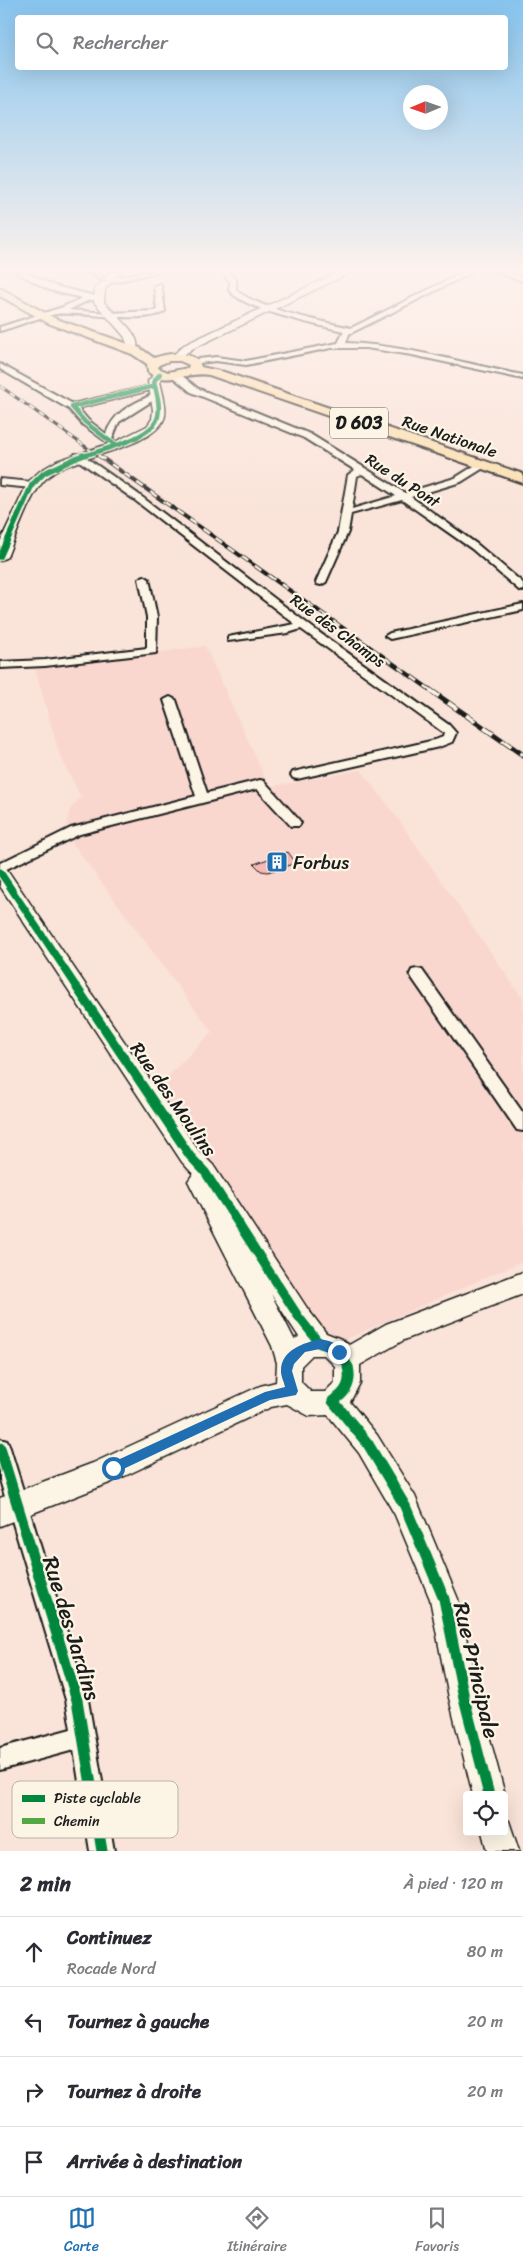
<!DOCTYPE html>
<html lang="fr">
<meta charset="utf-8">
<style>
:root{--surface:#fff;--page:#f2f2f3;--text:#2b2b33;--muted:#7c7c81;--line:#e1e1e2;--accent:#1f6fb2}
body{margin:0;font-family:Sriracha,sans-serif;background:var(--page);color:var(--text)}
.controls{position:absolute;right:15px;bottom:15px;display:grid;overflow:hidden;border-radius:5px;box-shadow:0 5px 20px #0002}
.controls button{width:45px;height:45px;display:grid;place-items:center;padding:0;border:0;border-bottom:1px solid var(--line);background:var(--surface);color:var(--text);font:25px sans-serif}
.compass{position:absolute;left:403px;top:85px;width:45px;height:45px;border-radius:50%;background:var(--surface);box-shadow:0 5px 20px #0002;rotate:268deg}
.stop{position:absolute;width:15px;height:15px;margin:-11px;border:4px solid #1f6fb2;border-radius:50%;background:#fff}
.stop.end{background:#1f6fb2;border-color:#fff;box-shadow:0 1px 5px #0008}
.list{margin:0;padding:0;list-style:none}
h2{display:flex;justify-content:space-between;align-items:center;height:65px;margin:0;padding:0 20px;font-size:21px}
h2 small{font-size:16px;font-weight:400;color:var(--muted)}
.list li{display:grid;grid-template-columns:32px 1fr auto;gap:15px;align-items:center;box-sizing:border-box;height:70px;padding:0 20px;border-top:1px solid var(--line)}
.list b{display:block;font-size:19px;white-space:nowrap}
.list p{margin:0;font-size:16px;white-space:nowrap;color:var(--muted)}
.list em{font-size:16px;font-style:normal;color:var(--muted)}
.icon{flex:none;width:28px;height:28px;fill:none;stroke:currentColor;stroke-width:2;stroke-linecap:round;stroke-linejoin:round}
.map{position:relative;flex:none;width:523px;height:1851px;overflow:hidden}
.search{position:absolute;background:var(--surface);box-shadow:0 5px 20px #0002;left:15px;right:15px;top:15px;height:55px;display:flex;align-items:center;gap:12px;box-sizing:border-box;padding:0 18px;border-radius:5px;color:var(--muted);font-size:19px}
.sheet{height:345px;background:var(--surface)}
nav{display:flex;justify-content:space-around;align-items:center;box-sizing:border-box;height:70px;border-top:1px solid var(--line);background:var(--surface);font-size:14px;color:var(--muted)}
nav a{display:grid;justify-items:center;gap:2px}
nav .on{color:var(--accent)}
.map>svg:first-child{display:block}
</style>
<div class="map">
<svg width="523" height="1851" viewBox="0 0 523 1851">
<rect width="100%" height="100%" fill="#fae3d8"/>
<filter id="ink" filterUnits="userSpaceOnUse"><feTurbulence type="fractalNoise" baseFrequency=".02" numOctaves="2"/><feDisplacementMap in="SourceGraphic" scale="10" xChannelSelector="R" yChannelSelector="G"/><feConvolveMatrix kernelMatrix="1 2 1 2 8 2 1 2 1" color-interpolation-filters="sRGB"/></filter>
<g filter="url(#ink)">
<polygon fill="#f9d7cf" points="205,646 269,787 361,770 396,816 523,999 523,1261 342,1341 318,1332 159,1085 212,1032 65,833 70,809 81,797 60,755 35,669"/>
<polygon fill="#f7bab9" stroke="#1c1c1c" points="288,852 296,863 268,872 261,871 254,864"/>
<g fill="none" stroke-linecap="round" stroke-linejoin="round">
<g stroke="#1c1c1c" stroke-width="4">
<g id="street">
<path d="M16 272H25L55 286 103 298 87 301 69 310 109 313 155 311 157 310 154 286 161 284 165 311C147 325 80 311 56 314 38 317 18 326 0 331V327L63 307 82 298 49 290Z"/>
<polygon points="88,272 96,272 107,279 144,272 158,272 106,284"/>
<path d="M221 272H228L236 279V290C260 310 320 321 351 328L464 272H473L349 334 346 343C406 345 464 364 523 375V379L412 355 366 348H331L246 365 216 361 190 364V360L216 357 246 361 338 343 344 331C320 326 242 309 229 290L230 281Z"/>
<polygon points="494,272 505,272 523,277 523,281"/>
<path d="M0 364 73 404 158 384V388L78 408 88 420 106 434C115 410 132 405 153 394L160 396 119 422 112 439 119 445 115 448 82 424 69 409 0 369Z"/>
<path d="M174 374H180L197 388 310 434 405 493 455 478 479 463H485V467L461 482 411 497 478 545 523 583V591L519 590 472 549 402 500 351 514 348 532 326 582 321 585 317 584 316 582 338 532 348 475 355 470 304 438 191 392 174 378ZM362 474 396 496 352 509 357 476Z"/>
<polygon points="75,454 81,454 138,494 317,631 449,725 456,733 452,742 439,747 297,779 293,778 291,775 293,772 435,740 443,737 444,733 301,629 288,633 228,641 228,637 295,624 132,498 75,458"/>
<polygon points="0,479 32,482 37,485 32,488 0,485"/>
<polygon points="144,576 149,579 157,617 156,653 45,666 0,668 0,662 45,660 147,648 147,617 139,579"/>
<polygon points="523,604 523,610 390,639 385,636 390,633"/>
<polygon points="170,697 176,700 207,793 260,780 264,781 299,820 301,823 299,826 291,826 257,789 80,834 0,872 0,863 71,828 196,796 164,700"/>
<polygon points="417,969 422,970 523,1113 523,1131 517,1130 412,978 410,974 412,970"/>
<polygon points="0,1439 7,1441 10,1448 88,1700 114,1851 90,1851 74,1750 0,1770 0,1748 71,1729 66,1700 0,1480"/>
</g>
</g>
<g stroke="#1c1c1c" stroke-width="3">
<g id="secondary">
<path d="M110 272H120L105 289 104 302C113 313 141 334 137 348H129L124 336 94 302 95 289Z"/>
<polygon points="339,272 352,272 192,349 175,361 170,358 184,345"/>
<path d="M160 371 165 374 160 381C162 392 168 409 164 419 151 449 76 455 49 476 31 489 16 536 7 557L0 561V542L28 482 40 471 57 461 117 441 147 426 152 419 153 410 148 381 156 372Z"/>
<path d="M0 866 6 868 198 1150 213 1165 307 1308 326 1333 341 1339 349 1345 386 1324 523 1272V1294L404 1340 360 1365V1383L350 1402 377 1435 415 1496 458 1599 479 1698 505 1795 504 1796 473 1795 449 1698 430 1599 395 1515 359 1453 328 1415 309 1416 287 1404 271 1407 112 1482 0 1526V1498L93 1463 260 1386 276 1382 277 1363 272 1346 188 1181 193 1174 182 1162 0 886ZM271 1294 299 1337 294 1339ZM312 1355H324L335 1366V1382L325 1392H311L301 1382V1366Z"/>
<polygon points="504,1819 509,1821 519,1851 487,1851 482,1832 504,1832"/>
</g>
</g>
<g stroke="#1c1c1c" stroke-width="4">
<path id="primary" d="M0 288 56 319 140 348 154 358C169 353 186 351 199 361L201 367 224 372 523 474V483L209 375C187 371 167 387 148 372L147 364 132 354 48 323 0 296ZM169 361H180L189 365 188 368 168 372 158 368 159 365Z"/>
</g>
<use href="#street" fill="#fcf5e5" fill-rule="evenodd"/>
<use href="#secondary" fill="#fcf5e5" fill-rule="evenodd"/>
<use href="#primary" fill="#fbddab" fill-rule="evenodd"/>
<g stroke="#1c1c1c" stroke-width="3">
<polyline id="rail-far2" points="0,386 100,457"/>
</g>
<g stroke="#1c1c1c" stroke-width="4">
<polyline id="rail-far1" points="98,455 432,691"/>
</g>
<g stroke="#1c1c1c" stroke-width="5.5">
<polyline id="rail" points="430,690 523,755"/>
</g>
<use href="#rail-far2" stroke="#fcf5e5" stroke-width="2" stroke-dasharray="6" stroke-linecap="butt"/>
<use href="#rail-far1" stroke="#fcf5e5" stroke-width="2.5" stroke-dasharray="8" stroke-linecap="butt"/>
<use href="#rail" stroke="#fcf5e5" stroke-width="4" stroke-dasharray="11" stroke-linecap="butt"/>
<polyline stroke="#52a943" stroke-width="4" stroke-dasharray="7 4" stroke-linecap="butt" points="91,272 106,282"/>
<g stroke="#fcf5e5" stroke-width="6">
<g id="cycleway-far4">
<polyline points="115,445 85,422 72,407 155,386"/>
<path d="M80 457C99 450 154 439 158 416 161 405 156 392 154 381L160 374"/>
</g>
</g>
<g stroke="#fcf5e5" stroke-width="8">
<polyline id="cycleway-far3" points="0,557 32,485 44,473 83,455"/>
</g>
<g stroke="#fcf5e5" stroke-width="10">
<polyline id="cycleway-far2" points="0,872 78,989"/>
</g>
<g stroke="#fcf5e5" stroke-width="12">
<polyline id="cycleway-far1" points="77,988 190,1156 205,1172 298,1316 320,1344 330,1347 345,1360 349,1368"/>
</g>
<g stroke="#fcf5e5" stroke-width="14">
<g id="cycleway">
<path d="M348 1367C352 1383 346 1393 333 1401L368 1444 405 1506 444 1599 464 1698 489 1795"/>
<polyline points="0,1448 77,1700 102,1851"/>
</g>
</g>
<use href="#cycleway-far4" stroke="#00873e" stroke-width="4.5"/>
<use href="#cycleway-far3" stroke="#00873e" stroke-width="5.5"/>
<use href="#cycleway-far2" stroke="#00873e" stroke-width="7"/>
<use href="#cycleway-far1" stroke="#00873e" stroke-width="9"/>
<use href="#cycleway" stroke="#00873e" stroke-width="11"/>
</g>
</g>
<linearGradient id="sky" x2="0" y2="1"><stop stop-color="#87c4ee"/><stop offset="0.51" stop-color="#fdf2ed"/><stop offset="1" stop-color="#fdf2ed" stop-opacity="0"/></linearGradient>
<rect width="523" height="531" fill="url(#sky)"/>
<path fill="#1f6fb2" d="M320 1339C329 1341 340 1343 344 1352L339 1357 320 1349 305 1352 294 1364 292 1371 298 1391 296 1395 270 1400 117 1472 113 1474 109 1472 107 1468 109 1464 265 1392 285 1387C284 1382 281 1376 281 1372 280 1350 304 1343 320 1339Z"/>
<defs>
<g id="building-square" transform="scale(1.125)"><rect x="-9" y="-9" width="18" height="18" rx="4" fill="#1f6fb2" stroke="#fcf5e5"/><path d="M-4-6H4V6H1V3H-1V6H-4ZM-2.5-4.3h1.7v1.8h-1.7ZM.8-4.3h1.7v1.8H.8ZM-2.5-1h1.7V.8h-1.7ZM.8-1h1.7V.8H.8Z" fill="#fff"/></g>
</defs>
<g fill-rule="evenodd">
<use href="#building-square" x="277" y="862"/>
</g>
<g text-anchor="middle" stroke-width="4.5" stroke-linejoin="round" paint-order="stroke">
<g font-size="16" fill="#1c1c1c" stroke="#fcf5e5">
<text transform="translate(450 436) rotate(19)" y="6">Rue Nationale</text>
<text transform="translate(403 480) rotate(33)" y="6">Rue du Pont</text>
<text transform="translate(338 630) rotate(36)" y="6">Rue des Champs</text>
</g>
<rect fill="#fcf5e5" stroke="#5f5d58" stroke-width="1" x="330" y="407.5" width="58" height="31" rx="4"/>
<g font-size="18" font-weight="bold" fill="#1c1c1c">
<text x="359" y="429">D 603</text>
</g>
<g font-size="19" fill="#1c1c1c" stroke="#fcf5e5" text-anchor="start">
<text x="293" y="869">Forbus</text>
</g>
<g font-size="19" fill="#1c1c1c" stroke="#fcf5e5">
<text transform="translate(174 1099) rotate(55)" y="7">Rue des Moulins</text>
</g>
<g font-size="22" fill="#1c1c1c" stroke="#fcf5e5">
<text transform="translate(72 1628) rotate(73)" y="8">Rue des Jardins</text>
<text transform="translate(477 1670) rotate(77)" y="8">Rue Principale</text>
</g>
</g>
<rect x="12" y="1781" width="166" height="57" rx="8" fill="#fcf5e5" stroke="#b9b4a9" stroke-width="1"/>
<rect x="22" y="1795" width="23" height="7" fill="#00873e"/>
<rect x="22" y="1818" width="23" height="6" fill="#52a943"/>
<g font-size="14" fill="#1c1c1c">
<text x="54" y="1803">Piste cyclable</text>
<text x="54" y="1826">Chemin</text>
</g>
</svg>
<div class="controls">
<button><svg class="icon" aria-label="locate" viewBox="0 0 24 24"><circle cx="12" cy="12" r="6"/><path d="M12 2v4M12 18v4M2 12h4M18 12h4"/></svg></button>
</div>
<svg class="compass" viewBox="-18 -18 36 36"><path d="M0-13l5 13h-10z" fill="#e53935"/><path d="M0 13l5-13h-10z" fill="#7c7c81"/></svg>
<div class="stop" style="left:113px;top:1468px"></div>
<div class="stop end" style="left:339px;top:1352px"></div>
<div class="search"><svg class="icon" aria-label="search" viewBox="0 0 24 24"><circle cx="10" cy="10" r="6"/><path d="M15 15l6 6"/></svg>Rechercher</div>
</div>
<section class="sheet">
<h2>2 min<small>À pied · 120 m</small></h2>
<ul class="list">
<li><svg class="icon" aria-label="ahead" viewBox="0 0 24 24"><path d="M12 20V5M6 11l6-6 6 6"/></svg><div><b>Continuez</b><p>Rocade Nord</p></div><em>80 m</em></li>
<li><svg class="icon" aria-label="left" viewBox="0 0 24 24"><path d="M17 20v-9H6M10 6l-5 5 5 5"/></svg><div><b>Tournez à gauche</b></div><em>20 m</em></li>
<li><svg class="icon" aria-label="right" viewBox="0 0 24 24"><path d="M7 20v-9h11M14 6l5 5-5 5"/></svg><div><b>Tournez à droite</b></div><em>20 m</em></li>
<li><svg class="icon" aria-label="arrive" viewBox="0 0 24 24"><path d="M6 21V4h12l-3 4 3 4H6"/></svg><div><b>Arrivée à destination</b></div></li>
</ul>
</section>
<nav>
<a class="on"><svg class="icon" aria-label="map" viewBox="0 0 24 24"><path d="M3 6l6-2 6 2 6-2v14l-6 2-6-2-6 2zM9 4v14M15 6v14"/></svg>Carte</a>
<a><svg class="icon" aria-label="directions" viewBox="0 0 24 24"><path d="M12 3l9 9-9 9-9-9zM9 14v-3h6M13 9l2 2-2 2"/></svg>Itinéraire</a>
<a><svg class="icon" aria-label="saved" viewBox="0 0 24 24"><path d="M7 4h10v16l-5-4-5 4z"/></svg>Favoris</a>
</nav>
